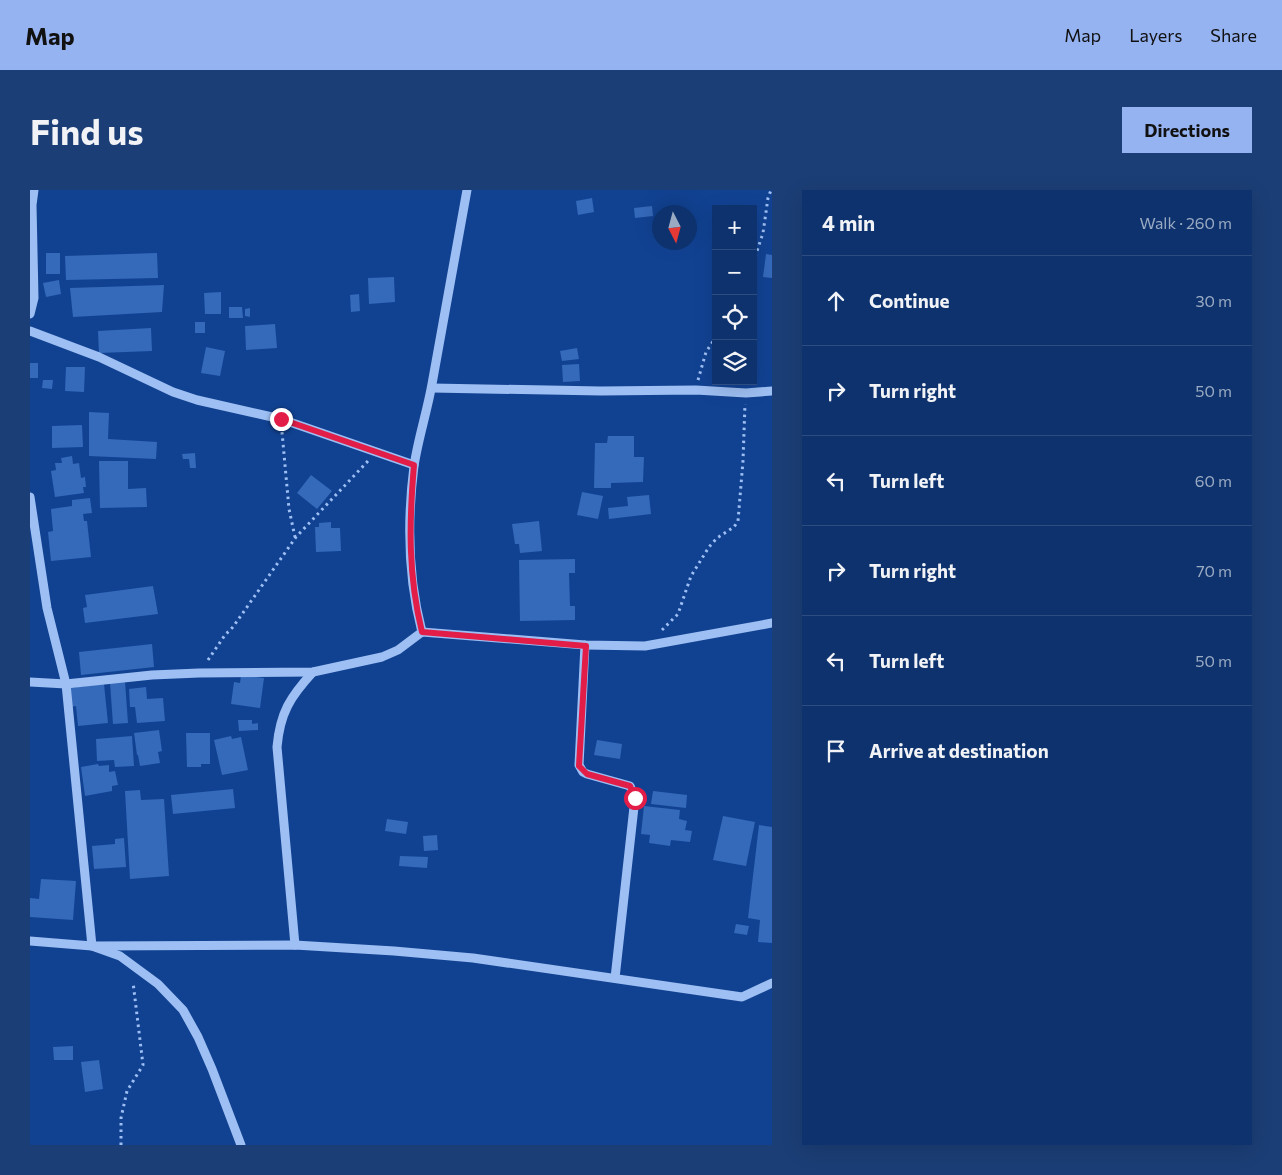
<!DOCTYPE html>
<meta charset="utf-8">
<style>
:root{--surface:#0d326e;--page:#1b3e76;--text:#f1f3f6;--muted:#9aaac2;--line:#2d4d81;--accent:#95b2f1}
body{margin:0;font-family:Commissioner,sans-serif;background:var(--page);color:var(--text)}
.controls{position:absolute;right:15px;top:15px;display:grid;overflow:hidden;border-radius:0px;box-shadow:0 5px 20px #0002}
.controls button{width:45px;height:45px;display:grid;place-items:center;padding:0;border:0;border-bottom:1px solid var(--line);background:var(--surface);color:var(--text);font:25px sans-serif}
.compass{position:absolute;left:622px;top:15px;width:45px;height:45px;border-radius:50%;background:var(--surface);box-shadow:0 5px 20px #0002;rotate:174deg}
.stop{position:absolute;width:15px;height:15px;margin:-11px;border:4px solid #e11d48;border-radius:50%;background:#fff}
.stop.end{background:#e11d48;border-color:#fff;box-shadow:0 1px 5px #0008}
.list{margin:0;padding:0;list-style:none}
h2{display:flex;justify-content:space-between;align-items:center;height:65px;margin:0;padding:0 20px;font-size:21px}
h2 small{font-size:16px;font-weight:400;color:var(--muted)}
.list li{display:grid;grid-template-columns:32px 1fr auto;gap:15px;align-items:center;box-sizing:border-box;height:90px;padding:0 20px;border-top:1px solid var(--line)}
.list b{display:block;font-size:19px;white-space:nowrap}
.list em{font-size:16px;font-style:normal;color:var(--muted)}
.icon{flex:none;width:28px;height:28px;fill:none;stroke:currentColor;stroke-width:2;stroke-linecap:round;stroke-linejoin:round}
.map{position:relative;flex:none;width:742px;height:955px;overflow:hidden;border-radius:0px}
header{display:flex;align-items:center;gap:30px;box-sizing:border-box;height:70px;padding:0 25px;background:var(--accent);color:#111}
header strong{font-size:24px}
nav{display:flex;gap:28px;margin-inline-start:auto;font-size:18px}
.intro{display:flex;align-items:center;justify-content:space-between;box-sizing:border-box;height:120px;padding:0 30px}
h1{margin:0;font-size:35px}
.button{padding:12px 22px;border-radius:0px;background:var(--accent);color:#111;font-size:18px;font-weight:700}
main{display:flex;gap:30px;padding:0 30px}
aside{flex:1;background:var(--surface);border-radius:0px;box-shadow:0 5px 20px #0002}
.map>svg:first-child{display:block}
</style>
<header>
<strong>Map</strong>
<nav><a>Map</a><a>Layers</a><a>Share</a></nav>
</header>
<div class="intro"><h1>Find us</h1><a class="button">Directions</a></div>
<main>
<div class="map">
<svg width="742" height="955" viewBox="0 0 742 955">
<rect width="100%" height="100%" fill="#114292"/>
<g fill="#3569ba">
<polygon points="562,8 564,22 548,25 546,11"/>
<polygon points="622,16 623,26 605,28 604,18"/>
<rect x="16" y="63" width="14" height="21"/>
<polygon points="127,63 128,88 36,90 35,66"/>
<polygon points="736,64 742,65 742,88 733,87"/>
<polygon points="364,87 365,112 339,114 338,88"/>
<polygon points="29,90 31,104 16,107 13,93"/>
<polygon points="134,95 132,122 43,127 40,98"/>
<polygon points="191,102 191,124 175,124 174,103"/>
<polygon points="329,104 330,121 321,122 320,105"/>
<polygon points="199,117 212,117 213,128 199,128"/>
<polygon points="220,118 220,127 215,126 215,119"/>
<rect x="165" y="132" width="10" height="11"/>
<polygon points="245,134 247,158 216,160 215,136"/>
<polygon points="121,138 122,161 69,163 68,141"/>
<polygon points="176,157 195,161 190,186 171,183"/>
<polygon points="547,158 549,169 532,171 530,161"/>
<rect x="0" y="173" width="8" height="15"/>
<polygon points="549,174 550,191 533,192 532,175"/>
<polygon points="36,177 55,177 54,202 35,201"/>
<polygon points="13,190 23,190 22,199 12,198"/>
<polygon points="59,222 79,223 78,249 127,252 126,269 59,266"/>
<polygon points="52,235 53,257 22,258 22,236"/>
<polygon points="578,246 604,246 604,267 614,267 613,292 581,293 581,298 564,298 565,253 577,253"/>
<polygon points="165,263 166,278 160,278 159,269 153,269 152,264"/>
<polygon points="42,266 43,274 49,273 51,288 55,287 56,297 53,297 54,303 25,307 21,281 26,280 25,273 32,273 31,268"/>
<polygon points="69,271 98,271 98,299 116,298 117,317 70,318"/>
<polygon points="281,285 302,301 287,319 267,303"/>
<polygon points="552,302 573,306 568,329 547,325"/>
<polygon points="619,305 621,324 579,329 578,318 598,316 597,307"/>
<polygon points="60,308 62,323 53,324 54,331 57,331 61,367 21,371 18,342 23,341 21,319 42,316 42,310"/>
<polygon points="509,331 512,361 490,363 489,354 485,354 482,334"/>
<polygon points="301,332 301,338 310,338 311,361 286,362 285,337 289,337 289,333"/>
<polygon points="545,369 545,383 539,383 540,416 545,416 545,430 490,431 489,370"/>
<polygon points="123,396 128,424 55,433 53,418 57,417 55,405"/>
<polygon points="122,454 124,477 51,485 49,462"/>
<polygon points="211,485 234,488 230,518 201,514 204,492 210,493"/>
<polygon points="95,492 98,533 83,534 80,493"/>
<polygon points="74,494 78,533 48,536 46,516 41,517 39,498"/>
<polygon points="116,497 117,509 133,508 135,531 107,533 105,517 100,517 99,499"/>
<polygon points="208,530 222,530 222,534 228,533 228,540 209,541"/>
<polygon points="129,540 132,561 128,562 130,573 110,576 108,565 107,565 104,543"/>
<polygon points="156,543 180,543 180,574 171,574 171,577 157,577"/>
<polygon points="102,546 104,576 85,577 84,570 67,571 66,549"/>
<polygon points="201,546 202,549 211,547 218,580 192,585 184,550"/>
<polygon points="567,550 592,554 590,569 564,565"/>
<polygon points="68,574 69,576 79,575 79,582 85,581 88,595 82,596 82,601 55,606 51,577"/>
<polygon points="203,599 205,618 143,624 141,605"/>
<polygon points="110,600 111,610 134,609 139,686 100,689 95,601"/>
<polygon points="623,601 657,605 656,618 621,614"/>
<polygon points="614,616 650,620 649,629 657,631 655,640 662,641 660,652 641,650 640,656 619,653 620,645 611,644"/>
<polygon points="693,626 725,632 716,676 683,670"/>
<polygon points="357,629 378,632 376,644 355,641"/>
<polygon points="729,635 742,637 742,753 728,752 730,730 718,728"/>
<polygon points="407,645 408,660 394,661 393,646"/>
<polygon points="94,648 96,677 64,679 62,656 85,654 85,649"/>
<polygon points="370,666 398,667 397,678 369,676"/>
<polygon points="11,689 46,691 43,730 0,727 0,708 9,709"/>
<polygon points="706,734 719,736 717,745 704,743"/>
<polygon points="43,856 43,870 24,870 23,857"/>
<polygon points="69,870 73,899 55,902 51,872"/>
</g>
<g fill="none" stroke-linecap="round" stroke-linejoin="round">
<g stroke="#9ebff3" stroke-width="3" stroke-dasharray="2.5 4" stroke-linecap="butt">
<polyline points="723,73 733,43 738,8 741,0"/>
<polyline points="668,190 676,162 686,147"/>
<polyline points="252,242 259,319 265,347"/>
<polyline points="632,440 648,424 661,386 679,357 687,348 704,337 708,331 713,271 715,214"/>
<polyline points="178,470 195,445 203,437 266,347 338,271"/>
<polyline points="91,955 91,928 97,901 113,875 103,792"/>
</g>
<g stroke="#9ebff3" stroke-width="9">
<polyline points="0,124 4,108 2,15 4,0"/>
<polyline points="0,141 69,167 143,202 167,210 251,229 384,275"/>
<polyline points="402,198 571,201 666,200 716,203 742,201"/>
<polyline points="0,307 17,418 36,494 62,756 90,766 128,794 153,820 168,847 182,879 211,955"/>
<polyline points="392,442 555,455 615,456 742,433"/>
<polyline points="555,455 549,575 553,582 557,584 600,596 605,608 585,788"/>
<path d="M0 492 36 494 122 485 169 483 283 482 352 467 368 460 392 442C378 388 377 331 384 276 388 249 397 222 402 194 414 130 425 65 437 0"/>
<polyline points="0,751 62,756 265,755 364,761 443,768 712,807 742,793"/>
<path d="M265 755 247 557C250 523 260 507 283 482"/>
</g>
</g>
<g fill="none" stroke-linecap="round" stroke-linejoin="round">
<path stroke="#e11d48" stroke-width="6" d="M251 229 384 275C379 333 378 385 392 442L556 456 549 576 557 584 600 596 605 608"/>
</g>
</svg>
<div class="controls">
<button>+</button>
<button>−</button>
<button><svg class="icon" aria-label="locate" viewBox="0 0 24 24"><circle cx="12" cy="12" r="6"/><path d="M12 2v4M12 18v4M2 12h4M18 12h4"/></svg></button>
<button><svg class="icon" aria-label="layers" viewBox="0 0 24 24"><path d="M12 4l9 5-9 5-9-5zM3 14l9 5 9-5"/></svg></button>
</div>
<svg class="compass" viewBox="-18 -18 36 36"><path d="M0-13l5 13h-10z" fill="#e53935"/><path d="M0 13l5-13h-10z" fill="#9aaac2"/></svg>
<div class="stop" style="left:605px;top:608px"></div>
<div class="stop end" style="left:251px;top:229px"></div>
</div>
<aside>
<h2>4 min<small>Walk · 260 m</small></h2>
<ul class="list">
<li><svg class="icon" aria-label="ahead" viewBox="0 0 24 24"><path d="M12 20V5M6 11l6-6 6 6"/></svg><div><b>Continue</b></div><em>30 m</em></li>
<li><svg class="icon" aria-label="right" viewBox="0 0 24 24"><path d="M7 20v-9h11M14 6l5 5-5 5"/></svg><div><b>Turn right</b></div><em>50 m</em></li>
<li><svg class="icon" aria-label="left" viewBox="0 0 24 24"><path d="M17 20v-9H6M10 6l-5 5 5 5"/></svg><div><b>Turn left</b></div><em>60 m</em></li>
<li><svg class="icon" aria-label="right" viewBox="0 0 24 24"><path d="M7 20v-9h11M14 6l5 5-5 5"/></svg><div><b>Turn right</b></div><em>70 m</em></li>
<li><svg class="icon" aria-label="left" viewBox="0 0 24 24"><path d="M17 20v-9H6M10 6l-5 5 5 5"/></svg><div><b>Turn left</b></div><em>50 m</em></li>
<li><svg class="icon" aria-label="arrive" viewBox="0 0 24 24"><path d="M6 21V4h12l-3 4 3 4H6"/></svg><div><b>Arrive at destination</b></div></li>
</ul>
</aside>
</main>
